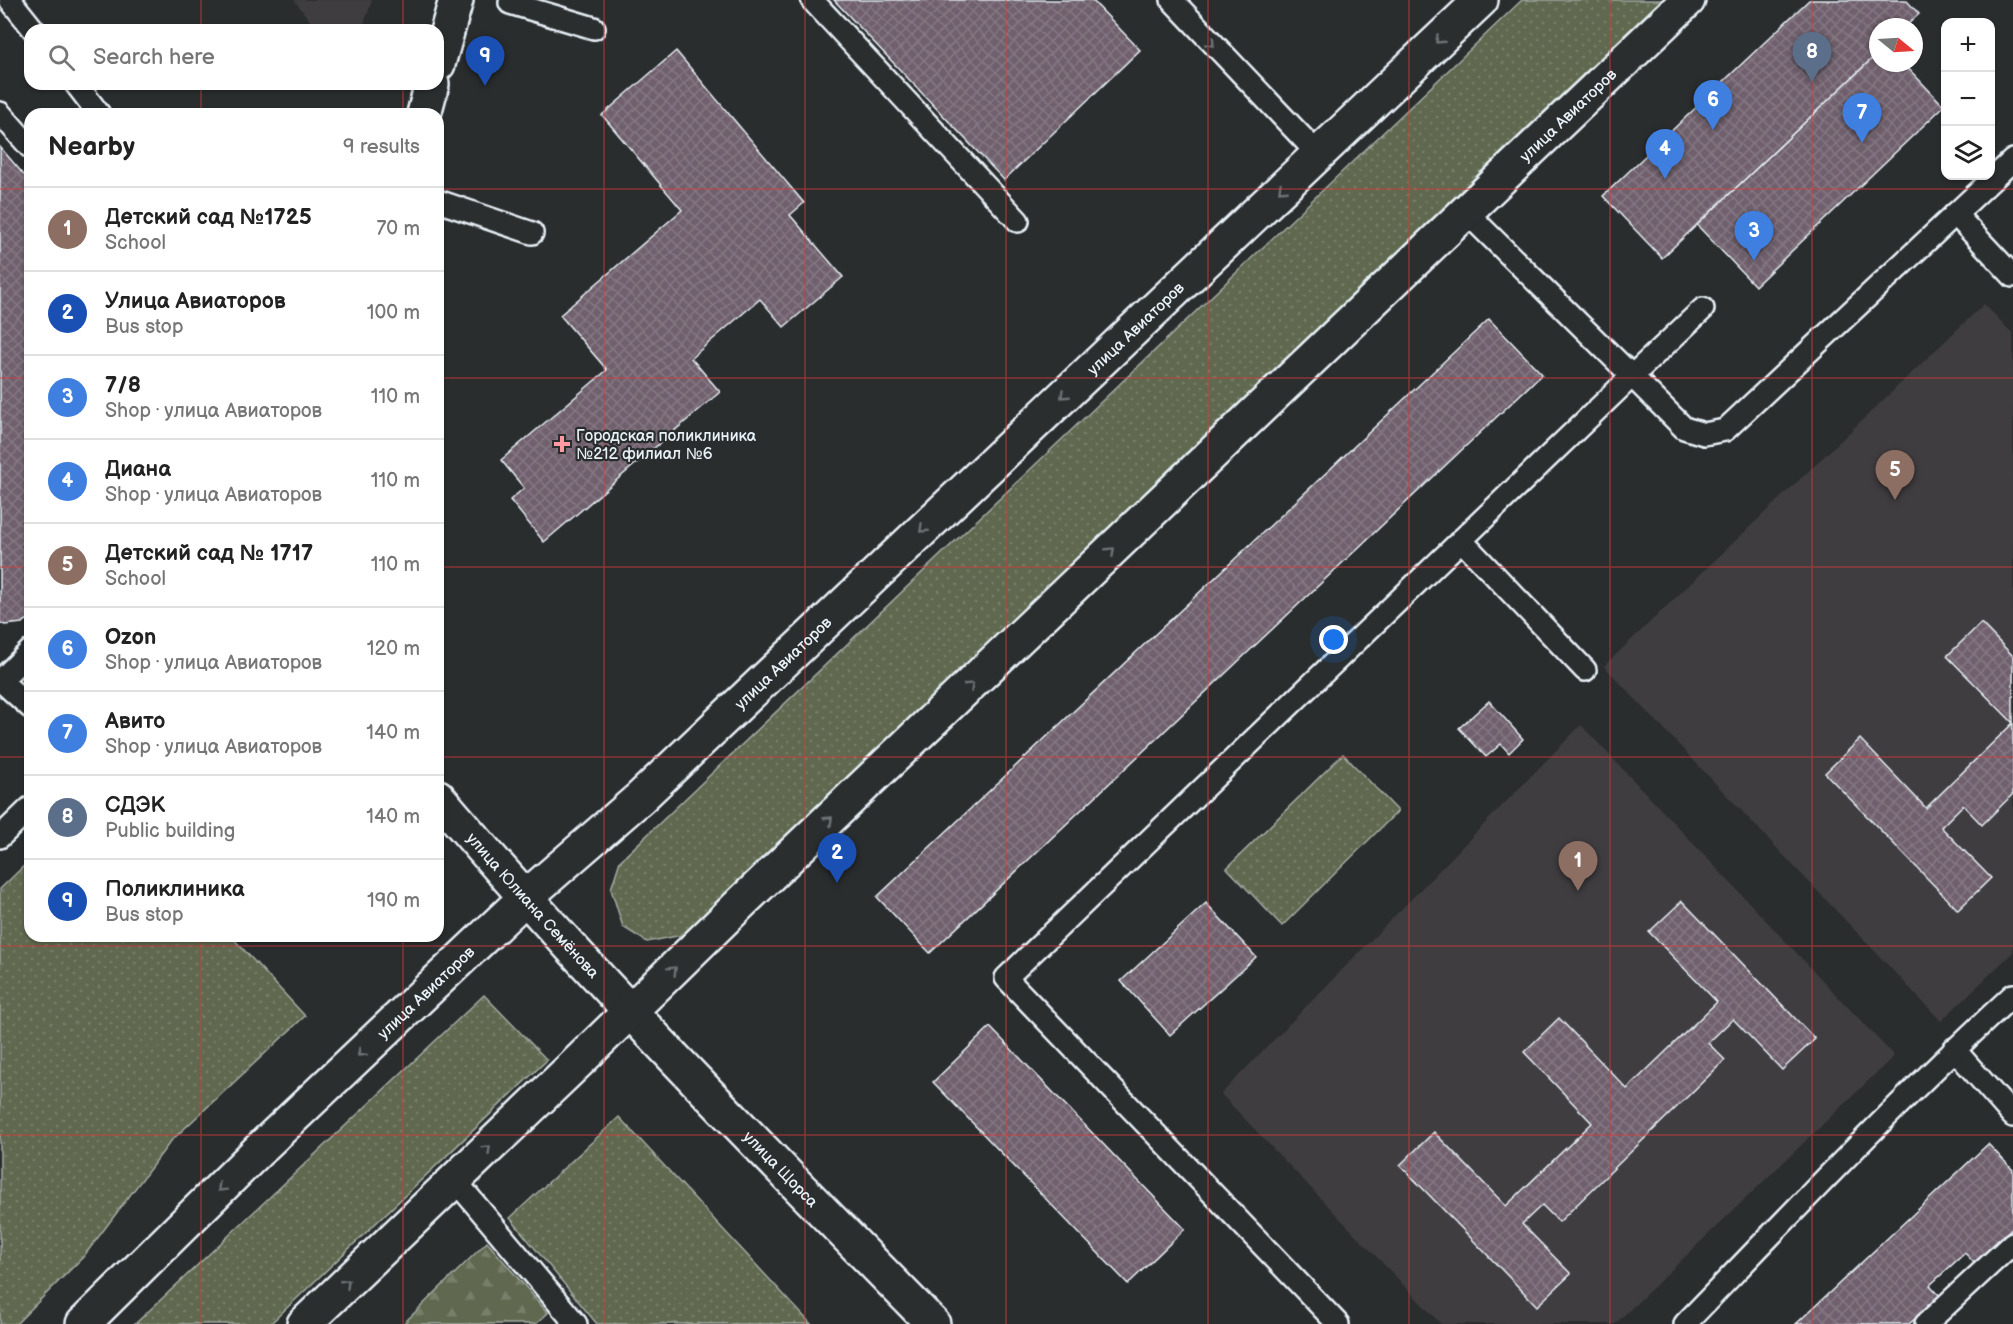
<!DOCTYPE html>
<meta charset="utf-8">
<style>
:root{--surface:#fff;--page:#f6f6f6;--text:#222;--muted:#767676;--line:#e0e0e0;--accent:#85585c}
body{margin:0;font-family:"Balsamiq Sans",sans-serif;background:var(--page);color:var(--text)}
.controls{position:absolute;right:18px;top:18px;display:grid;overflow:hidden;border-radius:12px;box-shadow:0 2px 4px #0004}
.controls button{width:54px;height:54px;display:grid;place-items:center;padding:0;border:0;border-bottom:2px solid var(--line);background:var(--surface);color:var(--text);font:30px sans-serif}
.compass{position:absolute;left:1869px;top:18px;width:54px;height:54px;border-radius:50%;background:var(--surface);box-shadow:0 2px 4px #0004;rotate:108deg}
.you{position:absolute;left:1334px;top:640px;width:21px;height:21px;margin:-15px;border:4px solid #fff;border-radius:50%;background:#1a73e8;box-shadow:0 0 0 9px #1a73e833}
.badge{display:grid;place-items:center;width:39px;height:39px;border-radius:50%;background:var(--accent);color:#fff;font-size:20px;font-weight:700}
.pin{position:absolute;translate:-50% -50px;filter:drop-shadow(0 2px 3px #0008)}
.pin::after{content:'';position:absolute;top:32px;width:21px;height:18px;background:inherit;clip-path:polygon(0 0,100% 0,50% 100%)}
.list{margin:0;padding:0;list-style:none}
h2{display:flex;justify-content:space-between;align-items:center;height:78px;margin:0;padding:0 24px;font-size:26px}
h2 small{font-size:20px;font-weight:400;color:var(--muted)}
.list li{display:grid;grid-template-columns:39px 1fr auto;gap:18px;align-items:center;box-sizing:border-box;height:84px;padding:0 24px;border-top:2px solid var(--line)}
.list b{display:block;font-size:22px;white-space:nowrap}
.list p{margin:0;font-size:20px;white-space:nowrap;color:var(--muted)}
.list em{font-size:20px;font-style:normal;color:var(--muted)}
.icon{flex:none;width:33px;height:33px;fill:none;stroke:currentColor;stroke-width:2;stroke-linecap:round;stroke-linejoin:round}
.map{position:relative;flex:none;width:2013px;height:1324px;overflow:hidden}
.search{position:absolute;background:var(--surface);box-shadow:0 2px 4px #0004;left:24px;top:24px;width:420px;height:66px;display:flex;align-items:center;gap:15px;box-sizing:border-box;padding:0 21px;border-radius:18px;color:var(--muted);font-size:22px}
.panel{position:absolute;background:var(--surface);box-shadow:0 2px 4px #0004;left:24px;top:108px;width:420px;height:834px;border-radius:18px}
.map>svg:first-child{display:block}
</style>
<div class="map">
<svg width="2013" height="1324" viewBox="0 0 2013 1324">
<defs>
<pattern id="green-dots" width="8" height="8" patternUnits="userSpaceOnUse" patternTransform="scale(1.5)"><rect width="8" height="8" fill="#606950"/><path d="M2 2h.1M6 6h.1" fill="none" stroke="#777f6a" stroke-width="1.8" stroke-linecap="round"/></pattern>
<pattern id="forest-firs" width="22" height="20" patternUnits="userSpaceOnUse" patternTransform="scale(1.5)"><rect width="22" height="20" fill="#606950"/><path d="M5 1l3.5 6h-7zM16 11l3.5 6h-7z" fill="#777f6a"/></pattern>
<pattern id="building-cross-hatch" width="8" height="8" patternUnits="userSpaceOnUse" patternTransform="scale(1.5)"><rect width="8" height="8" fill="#70616d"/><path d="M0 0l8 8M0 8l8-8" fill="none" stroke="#847883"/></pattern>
</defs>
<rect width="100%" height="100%" fill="#2a2d2e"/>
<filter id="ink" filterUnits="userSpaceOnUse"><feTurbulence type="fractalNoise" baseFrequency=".0167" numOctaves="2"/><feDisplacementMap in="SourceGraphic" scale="12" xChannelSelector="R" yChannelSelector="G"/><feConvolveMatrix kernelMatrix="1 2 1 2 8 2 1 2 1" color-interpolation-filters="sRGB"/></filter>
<g filter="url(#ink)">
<g fill="#3f3d41">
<polygon points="294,0 372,0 362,30 317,30"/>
<polygon points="1984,304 2013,334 2013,952 1941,1021 1604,666"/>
<polygon points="1581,725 1894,1056 1615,1324 1441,1324 1221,1094"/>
</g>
<g fill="url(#green-dots)" stroke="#a4ada4" stroke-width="1.5">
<polygon points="1522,0 1661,0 682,935 647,942 623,927 611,889 620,861"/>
<polygon points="1343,754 1398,811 1282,926 1227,868"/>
<polygon points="30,860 30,936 231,936 305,1016 171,1141 84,1256 16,1324 0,1324 0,889"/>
<polygon points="484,995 547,1060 270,1324 135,1324"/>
<polygon points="619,1117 811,1324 597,1324 510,1218"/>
</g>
<polygon fill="url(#forest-firs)" stroke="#a4ada4" stroke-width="1.5" points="487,1242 548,1313 536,1324 403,1324"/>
<g fill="url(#building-cross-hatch)" stroke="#e8f1f8" stroke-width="1.5">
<polygon points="834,0 1092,0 1140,50 1004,180"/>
<polygon points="1809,0 1906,0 1919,14 1905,27 1878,27 1878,53 1662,258 1603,196"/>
<polygon points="676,51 804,203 790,215 843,277 784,327 760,299 691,358 720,392 544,542 510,500 524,488 501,460 607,370 560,315 682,210 602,115"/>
<polygon points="1878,53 1878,63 1903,63 1944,106 1755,286 1697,225"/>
<polygon points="0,147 30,182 30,618 22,623 5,625 0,623"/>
<polygon points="1489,319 1542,374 930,953 877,897"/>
<polygon points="1981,623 2013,656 2013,794 1982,825 1963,805 1941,827 1991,878 1958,910 1825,773 1860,739 1926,808 2013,723 1947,656"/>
<polygon points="1489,701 1523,739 1509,753 1501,744 1486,757 1459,728"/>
<polygon points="1682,901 1815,1039 1782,1070 1733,1019 1708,1043 1725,1060 1559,1222 1542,1205 1522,1224 1571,1274 1537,1306 1400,1165 1434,1132 1506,1206 1592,1123 1524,1052 1559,1018 1627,1089 1717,1002 1649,932"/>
<polygon points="1206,903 1256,957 1170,1035 1121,981"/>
<polygon points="990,1027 1185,1229 1128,1284 933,1082"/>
<polygon points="1988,1144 2013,1170 2013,1227 1974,1263 1965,1253 1930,1285 1940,1296 1909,1324 1796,1324"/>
</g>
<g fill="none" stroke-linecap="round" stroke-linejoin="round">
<g stroke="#e8f1f8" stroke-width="26">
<g id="lane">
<polyline points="10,0 34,30"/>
<polyline points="812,0 1018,221"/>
<polyline points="1172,0 1318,154"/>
<polyline points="510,3 594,28"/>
<polyline points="76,84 99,114"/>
<polyline points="0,113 30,147"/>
<polyline points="438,201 532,233"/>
<polyline points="1955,214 2013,276"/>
<polyline points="1703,309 1632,376 1684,428 1704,434 1725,430 2013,160"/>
<polyline points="1461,540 1585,670"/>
<polyline points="0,680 30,707"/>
<polyline points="0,681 30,651"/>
<polyline points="0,837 30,808"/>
<polyline points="1954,1049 2013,1116"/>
<polyline points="454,1179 576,1324"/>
<polyline points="1338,1324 1006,978 1632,376 1466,212"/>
<path d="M1685 1324C1793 1212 1899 1100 2013 995"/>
<polyline points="1926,1324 2013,1243"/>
</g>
</g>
<g stroke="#e8f1f8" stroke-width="38">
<g id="secondary">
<polyline points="438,64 456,0"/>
<polyline points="424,114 432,84"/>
<path id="s1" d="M438 797C594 981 765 1152 933 1324"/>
<path id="s2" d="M83 1324 264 1145 526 897 640 798 1481 0"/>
<path id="s3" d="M304 1324 580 1060 743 901 1688 0"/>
</g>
</g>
<use href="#lane" stroke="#2a2d2e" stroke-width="21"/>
<use href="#secondary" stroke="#2a2d2e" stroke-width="33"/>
</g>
<defs><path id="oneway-chevron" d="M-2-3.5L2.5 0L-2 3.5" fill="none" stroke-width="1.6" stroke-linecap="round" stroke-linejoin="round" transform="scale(1.5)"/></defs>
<g stroke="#6c7275">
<use href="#oneway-chevron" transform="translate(1439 40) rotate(137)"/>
<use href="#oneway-chevron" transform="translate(1211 43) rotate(47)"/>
<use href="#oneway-chevron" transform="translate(1282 189) rotate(137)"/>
<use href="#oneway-chevron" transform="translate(1064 395) rotate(137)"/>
<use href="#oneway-chevron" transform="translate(923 529) rotate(137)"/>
<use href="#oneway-chevron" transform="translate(1111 551) rotate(-44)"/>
<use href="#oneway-chevron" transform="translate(970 686) rotate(-44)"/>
<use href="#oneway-chevron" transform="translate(829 820) rotate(-43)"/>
<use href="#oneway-chevron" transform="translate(673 970) rotate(-45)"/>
<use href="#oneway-chevron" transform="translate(361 1053) rotate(137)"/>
<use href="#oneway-chevron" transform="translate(487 1149) rotate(-43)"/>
<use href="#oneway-chevron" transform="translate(221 1188) rotate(135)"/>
<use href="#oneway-chevron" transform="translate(346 1283) rotate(-44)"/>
</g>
</g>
<path fill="none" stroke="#d83c3d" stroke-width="1.5" stroke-opacity="0.55" d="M201 0V30M403 0V30M604 0V1324M805 0V1324M1006 0V1324M1208 0V1324M1409 0V1324M1610 0V1324M1812 0V1324M201 84V114M403 84V114M0 189H30M438 189H2013M0 378H30M438 378H2013M0 567H30M438 567H2013M0 757H30M438 757H2013M201 936V1324M403 936V1324M0 946H2013M0 1135H2013"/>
<path fill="#ff9aa2" stroke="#2a2d2e" stroke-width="2" d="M559 435h6v6h6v6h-6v6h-6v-6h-6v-6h6z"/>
<g text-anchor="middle" stroke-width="4.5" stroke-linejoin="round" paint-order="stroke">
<g font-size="16" fill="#e8f1f8" stroke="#2a2d2e">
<text dy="6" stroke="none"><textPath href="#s3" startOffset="1749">улица Авиаторов</textPath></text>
<text dy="6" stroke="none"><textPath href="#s2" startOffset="1449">улица Авиаторов</textPath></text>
<text dy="6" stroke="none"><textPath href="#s2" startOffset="963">улица Авиаторов</textPath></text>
<text dy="6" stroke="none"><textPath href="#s1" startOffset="144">улица Юлиана Семёнова</textPath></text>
<text dy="6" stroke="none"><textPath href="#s2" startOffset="477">улица Авиаторов</textPath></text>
<text dy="6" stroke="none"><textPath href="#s1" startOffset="506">улица Щорса</textPath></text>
</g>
<g font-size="16" fill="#e8f1f8" stroke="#2a2d2e" text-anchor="start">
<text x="576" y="441">Городская поликлиника<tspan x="576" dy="18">№212 филиал №6</tspan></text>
</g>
</g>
</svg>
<div class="controls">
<button>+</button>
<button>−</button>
<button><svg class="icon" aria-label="layers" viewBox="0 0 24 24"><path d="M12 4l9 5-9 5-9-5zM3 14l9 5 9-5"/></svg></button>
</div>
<svg class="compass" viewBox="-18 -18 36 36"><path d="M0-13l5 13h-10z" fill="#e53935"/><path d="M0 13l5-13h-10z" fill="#767676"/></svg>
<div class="you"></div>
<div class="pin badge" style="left:1578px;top:891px;background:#8d6e63">1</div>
<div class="pin badge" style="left:837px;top:883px;background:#1a4fb4">2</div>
<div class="pin badge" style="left:1754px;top:261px;background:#3f7fe0">3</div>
<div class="pin badge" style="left:1665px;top:179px;background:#3f7fe0">4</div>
<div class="pin badge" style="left:1895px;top:500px;background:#8d6e63">5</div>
<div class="pin badge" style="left:1713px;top:130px;background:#3f7fe0">6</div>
<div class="pin badge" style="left:1862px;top:143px;background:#3f7fe0">7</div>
<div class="pin badge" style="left:1812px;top:82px;background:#5c6f8a">8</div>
<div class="pin badge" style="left:485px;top:86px;background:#1a4fb4">9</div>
<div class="search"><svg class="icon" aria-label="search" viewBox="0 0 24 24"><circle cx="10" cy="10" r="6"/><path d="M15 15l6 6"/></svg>Search here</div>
<section class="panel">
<h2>Nearby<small>9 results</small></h2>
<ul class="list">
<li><span class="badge" style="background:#8d6e63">1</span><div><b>Детский сад №1725</b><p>School</p></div><em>70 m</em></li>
<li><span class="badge" style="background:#1a4fb4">2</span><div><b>Улица Авиаторов</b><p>Bus stop</p></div><em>100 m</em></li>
<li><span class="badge" style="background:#3f7fe0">3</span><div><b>7/8</b><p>Shop · улица Авиаторов</p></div><em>110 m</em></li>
<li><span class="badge" style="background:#3f7fe0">4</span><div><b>Диана</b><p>Shop · улица Авиаторов</p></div><em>110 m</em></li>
<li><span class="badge" style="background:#8d6e63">5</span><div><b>Детский сад № 1717</b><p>School</p></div><em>110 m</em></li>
<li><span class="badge" style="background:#3f7fe0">6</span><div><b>Ozon</b><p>Shop · улица Авиаторов</p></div><em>120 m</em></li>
<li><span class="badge" style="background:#3f7fe0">7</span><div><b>Авито</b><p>Shop · улица Авиаторов</p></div><em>140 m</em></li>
<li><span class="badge" style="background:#5c6f8a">8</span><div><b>СДЭК</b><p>Public building</p></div><em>140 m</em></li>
<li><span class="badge" style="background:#1a4fb4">9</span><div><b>Поликлиника</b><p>Bus stop</p></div><em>190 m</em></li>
</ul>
</section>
</div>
